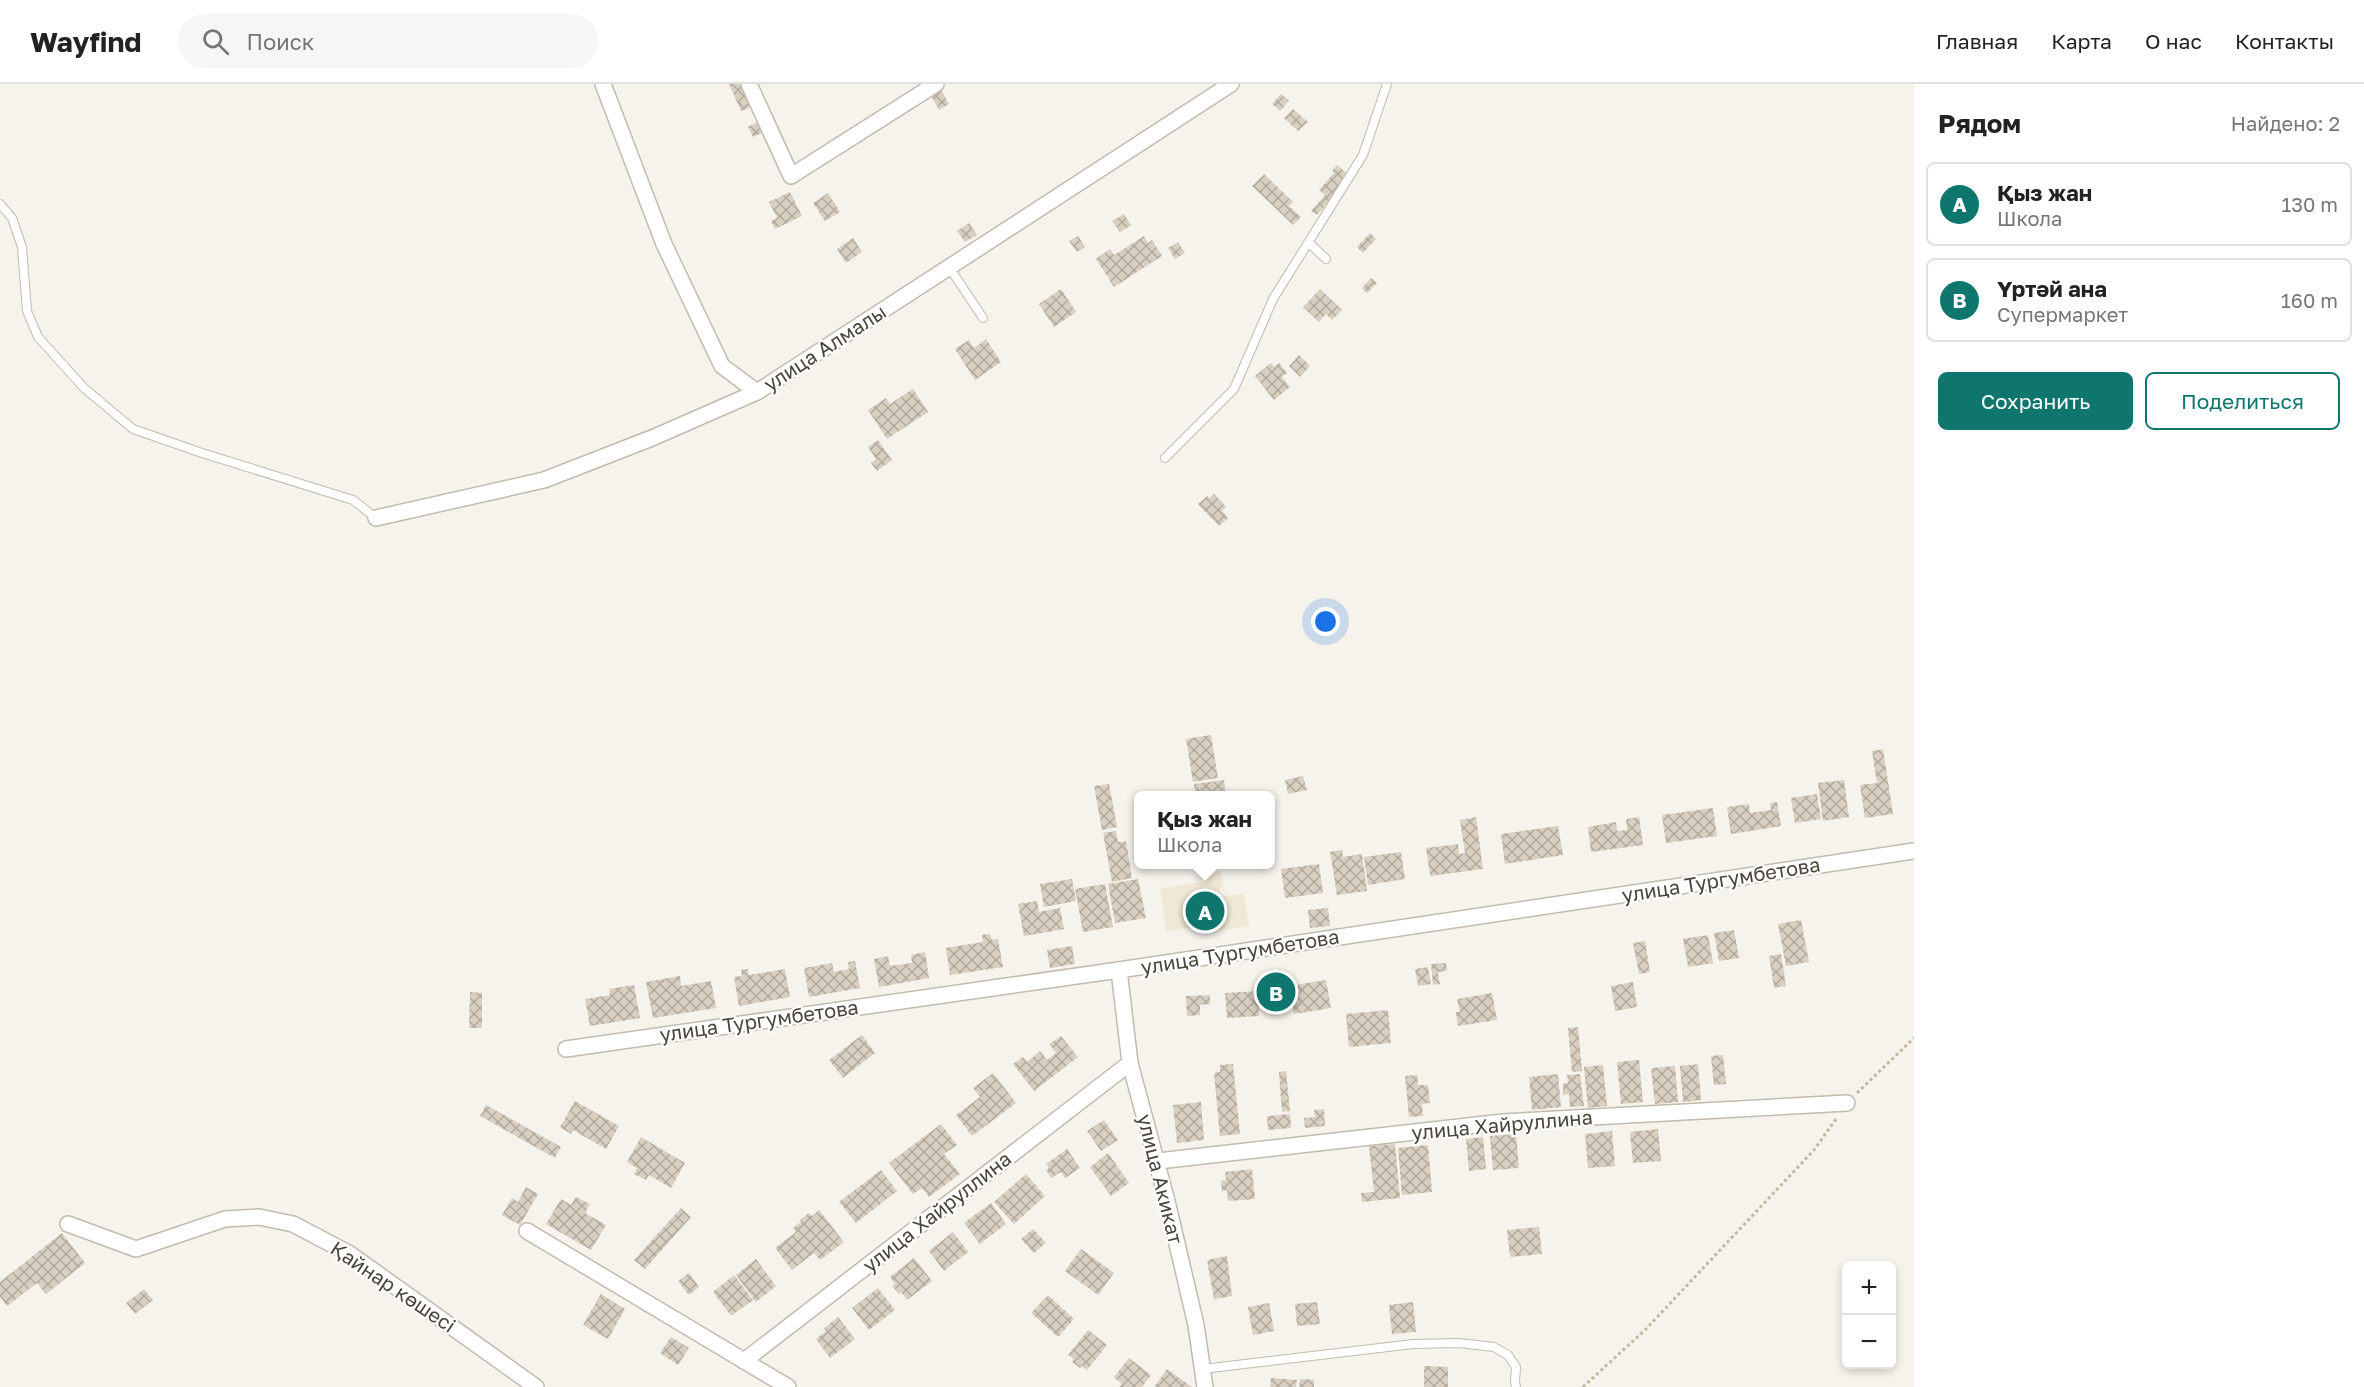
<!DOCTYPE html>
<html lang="ru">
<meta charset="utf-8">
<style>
:root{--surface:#fff;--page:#f6f6f6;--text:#222;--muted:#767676;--line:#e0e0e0;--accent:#0f766e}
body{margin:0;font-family:"Golos Text",sans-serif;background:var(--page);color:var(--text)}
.controls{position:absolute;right:18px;bottom:18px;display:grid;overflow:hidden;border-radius:9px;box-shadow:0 3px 9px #0003}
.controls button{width:54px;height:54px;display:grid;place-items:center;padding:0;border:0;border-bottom:2px solid var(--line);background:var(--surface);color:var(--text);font:30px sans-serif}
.you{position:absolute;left:1326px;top:538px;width:21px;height:21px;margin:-15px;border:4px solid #fff;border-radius:50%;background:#1a73e8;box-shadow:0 0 0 9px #1a73e833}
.badge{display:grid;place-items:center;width:39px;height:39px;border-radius:50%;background:var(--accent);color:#fff;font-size:20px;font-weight:700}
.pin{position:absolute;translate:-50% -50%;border:3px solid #fff;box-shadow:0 2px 6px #0006}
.popup{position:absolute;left:1134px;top:707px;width:141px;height:78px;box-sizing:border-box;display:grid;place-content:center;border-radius:9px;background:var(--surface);filter:drop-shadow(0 2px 4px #0005);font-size:20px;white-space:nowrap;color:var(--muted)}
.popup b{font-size:22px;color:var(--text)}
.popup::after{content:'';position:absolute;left:50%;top:100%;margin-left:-12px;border:12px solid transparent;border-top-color:var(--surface)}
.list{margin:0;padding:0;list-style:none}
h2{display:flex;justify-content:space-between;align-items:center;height:78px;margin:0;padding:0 24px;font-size:26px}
h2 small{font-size:20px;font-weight:400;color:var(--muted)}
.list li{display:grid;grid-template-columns:39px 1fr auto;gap:18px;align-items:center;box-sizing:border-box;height:84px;margin:0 12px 12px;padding:0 12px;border:2px solid var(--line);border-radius:9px}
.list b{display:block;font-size:22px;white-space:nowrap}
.list p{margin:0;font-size:20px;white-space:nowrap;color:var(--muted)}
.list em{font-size:20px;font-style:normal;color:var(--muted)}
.actions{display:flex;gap:12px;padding:18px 24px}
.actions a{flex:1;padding:14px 0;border:2px solid var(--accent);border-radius:9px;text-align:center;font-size:21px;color:var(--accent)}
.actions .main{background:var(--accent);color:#fff}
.icon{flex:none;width:33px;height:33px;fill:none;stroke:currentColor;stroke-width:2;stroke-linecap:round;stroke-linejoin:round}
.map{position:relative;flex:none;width:1914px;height:1303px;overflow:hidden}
header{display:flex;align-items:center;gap:36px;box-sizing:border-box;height:84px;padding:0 30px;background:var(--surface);border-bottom:2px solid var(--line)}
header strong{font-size:28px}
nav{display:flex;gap:33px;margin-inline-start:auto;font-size:21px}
.search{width:420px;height:54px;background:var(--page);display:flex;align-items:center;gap:15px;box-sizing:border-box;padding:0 21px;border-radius:33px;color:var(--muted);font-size:22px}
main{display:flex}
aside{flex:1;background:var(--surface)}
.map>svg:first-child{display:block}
</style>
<header>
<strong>Wayfind</strong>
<div class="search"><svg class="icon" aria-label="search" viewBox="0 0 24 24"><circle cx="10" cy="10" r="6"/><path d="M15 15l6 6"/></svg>Поиск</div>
<nav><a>Главная</a><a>Карта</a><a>О нас</a><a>Контакты</a></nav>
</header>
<main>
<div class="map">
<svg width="1914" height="1303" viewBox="0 0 1914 1303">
<defs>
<pattern id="building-cross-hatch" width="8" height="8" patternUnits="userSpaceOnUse" patternTransform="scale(1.5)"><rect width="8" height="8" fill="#d8cfc1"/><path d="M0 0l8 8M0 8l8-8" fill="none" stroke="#b1aa9e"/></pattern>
</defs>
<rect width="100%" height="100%" fill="#f6f3ec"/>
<polygon fill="#efe8d6" points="1221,787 1224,803 1219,804 1220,813 1244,810 1249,842 1219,847 1218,840 1166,847 1160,804 1204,798 1203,790"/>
<g fill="url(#building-cross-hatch)">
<polygon points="729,0 742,0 753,22 741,27"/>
<polygon points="940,4 949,20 939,26 930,10"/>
<polygon points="1281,10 1289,17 1280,27 1272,20"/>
<polygon points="1293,25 1308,38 1298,47 1284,34"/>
<polygon points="757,38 762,49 753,53 748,43"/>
<polygon points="1337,81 1350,92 1317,131 1311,127 1325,111 1319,106 1334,89 1332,87"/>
<polygon points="1264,90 1293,118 1289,122 1301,133 1293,141 1252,102"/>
<polygon points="790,108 802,132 775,145 771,137 777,134 769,118"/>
<polygon points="828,109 840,128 825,137 813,119"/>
<polygon points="1124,130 1131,141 1120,148 1112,137"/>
<polygon points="969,139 977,151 965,158 957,147"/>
<polygon points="1370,149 1376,155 1363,169 1357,163"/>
<polygon points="1078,152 1085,163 1077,168 1069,157"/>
<polygon points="1144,152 1148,159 1152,156 1162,172 1114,203 1096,175 1110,165 1114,171"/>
<polygon points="853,154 862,168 846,179 837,165"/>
<polygon points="1178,158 1185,169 1175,175 1168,164"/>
<polygon points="1371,194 1377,199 1367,209 1362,204"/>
<polygon points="1061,205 1076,228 1054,243 1039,220"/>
<polygon points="1320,205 1342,226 1332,236 1326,230 1319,238 1303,223"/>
<polygon points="986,255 1001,278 975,296 955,265 969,256 974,264"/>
<polygon points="1299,271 1310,282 1300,293 1289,282"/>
<polygon points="1271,279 1274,283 1279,279 1287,289 1282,293 1290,303 1274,316 1255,292"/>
<polygon points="913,305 928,328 887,355 868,326 886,314 890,320"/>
<polygon points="878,356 892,376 877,387 871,379 876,375 868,363"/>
<polygon points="1214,410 1226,423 1222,427 1228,434 1219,442 1198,420 1207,412 1209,414"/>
<polygon points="1211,651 1218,694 1193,698 1186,655"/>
<polygon points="1883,665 1893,730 1865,734 1860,701 1877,699 1872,667"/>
<polygon points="1303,692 1307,706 1288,710 1285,696"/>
<polygon points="1224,696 1226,712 1196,712 1194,700"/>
<polygon points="1844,696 1849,733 1823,737 1818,699"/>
<polygon points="1109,700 1117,743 1102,746 1094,702"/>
<polygon points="1817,710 1821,735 1795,739 1791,714"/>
<polygon points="1777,718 1781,742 1731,750 1727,723 1749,720 1750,729 1771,726 1770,719"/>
<polygon points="1713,724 1717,752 1666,759 1662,731"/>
<polygon points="1476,733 1483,785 1430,792 1426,764 1458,760 1459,770 1465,769 1460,736"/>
<polygon points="1639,733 1643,761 1591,768 1588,743 1616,738 1617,747 1627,746 1626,735"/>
<polygon points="1558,742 1563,771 1505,780 1501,750"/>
<polygon points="1116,747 1118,758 1126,757 1132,794 1112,798 1103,749"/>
<polygon points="1342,766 1343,773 1362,770 1367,807 1337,811 1330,768"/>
<polygon points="1401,768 1405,795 1368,801 1364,773"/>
<polygon points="1319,780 1323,809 1285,814 1281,785"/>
<polygon points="1072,795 1076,817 1044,823 1040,800"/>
<polygon points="1138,795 1146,834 1115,839 1108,800"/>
<polygon points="1105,800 1113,843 1083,848 1075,805"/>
<polygon points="1037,817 1039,828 1060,824 1064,845 1024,852 1018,820"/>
<polygon points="1328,824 1330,842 1310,844 1308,826"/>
<polygon points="1801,836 1809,878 1786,882 1778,840"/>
<polygon points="1734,846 1739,874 1719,877 1714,849"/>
<polygon points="990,850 992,856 998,855 1003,883 950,891 946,864 983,858 982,851"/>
<polygon points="1708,851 1713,879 1688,883 1683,855"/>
<polygon points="1645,857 1650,888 1639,890 1633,859"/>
<polygon points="1072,862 1075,880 1050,884 1047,866"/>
<polygon points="925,868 929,894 879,903 874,875 888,872 890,882 912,879 911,871"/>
<polygon points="1781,870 1786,902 1774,904 1769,872"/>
<polygon points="855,877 860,904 809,913 804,884 832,879 834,888 849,885 848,878"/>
<polygon points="1446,879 1447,887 1438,888 1440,900 1433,901 1431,880"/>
<polygon points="1428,883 1431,900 1418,902 1415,885"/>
<polygon points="748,885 749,891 785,885 790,913 739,922 734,893 742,892 741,886"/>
<polygon points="680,892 681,902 711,897 716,924 653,934 646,898"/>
<polygon points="1326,896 1331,924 1294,930 1289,902"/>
<polygon points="1633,898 1637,923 1615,927 1611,902"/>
<polygon points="634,901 640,934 590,942 585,915 610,911 609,905"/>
<polygon points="1280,901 1282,925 1273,926 1271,902"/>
<polygon points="1258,907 1259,932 1227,934 1225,909"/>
<polygon points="470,908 482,909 482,944 469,944"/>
<polygon points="1492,909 1497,936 1458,942 1456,928 1460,928 1457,915"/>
<polygon points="1210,911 1210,920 1200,921 1200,931 1187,932 1186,912"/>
<polygon points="1388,926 1391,959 1349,963 1346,930"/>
<polygon points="1578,943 1582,987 1572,988 1568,944"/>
<polygon points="862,951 875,969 843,994 829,976"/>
<polygon points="1061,952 1078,973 1034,1007 1013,980 1023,973 1027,978 1040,967 1047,976 1056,969 1049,960"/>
<polygon points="1723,971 1726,1000 1714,1001 1711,972"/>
<polygon points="1639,976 1643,1018 1621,1020 1617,978"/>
<polygon points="1233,980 1240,1050 1220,1052 1214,989 1220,988 1220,981"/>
<polygon points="1698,980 1701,1016 1683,1018 1680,982"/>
<polygon points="1603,981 1607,1022 1588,1024 1584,983"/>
<polygon points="1675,982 1678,1018 1655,1020 1651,984"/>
<polygon points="1286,987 1290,1027 1282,1028 1279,988"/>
<polygon points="993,989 1016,1019 972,1052 956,1031 980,1013 973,1004"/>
<polygon points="1558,990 1561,1023 1532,1026 1529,993"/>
<polygon points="1580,990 1584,1022 1570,1023 1569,1010 1563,1011 1563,1000 1568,999 1567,991"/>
<polygon points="1417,991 1418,1001 1428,1001 1430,1019 1422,1020 1423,1032 1409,1033 1405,992"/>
<polygon points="575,1017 619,1042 606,1065 573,1046 571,1050 560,1043"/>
<polygon points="1201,1018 1204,1056 1177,1059 1173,1021"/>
<polygon points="486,1021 561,1063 555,1074 480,1032"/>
<polygon points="1324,1025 1325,1042 1305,1044 1304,1034 1315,1033 1314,1026"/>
<polygon points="1290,1030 1291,1044 1268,1046 1267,1032"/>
<polygon points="1104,1036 1118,1056 1101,1067 1087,1047"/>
<polygon points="941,1040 957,1061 944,1070 960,1090 929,1113 922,1104 913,1110 889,1079"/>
<polygon points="1658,1045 1661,1077 1633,1079 1630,1048"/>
<polygon points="1612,1047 1615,1082 1588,1084 1585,1050"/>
<polygon points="1516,1050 1519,1084 1493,1086 1490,1052"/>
<polygon points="641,1053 685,1079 671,1104 649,1091 646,1096 634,1090 637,1084 627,1078"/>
<polygon points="1483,1053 1486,1085 1469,1087 1466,1055"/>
<polygon points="1395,1060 1400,1114 1362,1118 1361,1109 1374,1108 1369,1062"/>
<polygon points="1428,1061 1432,1108 1402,1111 1398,1064"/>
<polygon points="1067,1065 1080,1084 1065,1094 1061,1088 1051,1094 1046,1086 1049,1084 1046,1080"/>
<polygon points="1108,1069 1129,1099 1111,1112 1090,1083"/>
<polygon points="1252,1085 1255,1115 1228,1117 1227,1106 1222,1107 1221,1097 1226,1096 1225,1088"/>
<polygon points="881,1086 897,1107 856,1139 839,1118"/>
<polygon points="1026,1090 1045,1112 1014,1140 994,1118"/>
<polygon points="526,1103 538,1110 520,1141 502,1131 512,1114 518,1118"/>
<polygon points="576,1113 590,1120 585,1129 606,1141 591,1166 546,1140 561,1115 571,1121"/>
<polygon points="991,1119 1006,1140 980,1160 964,1139"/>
<polygon points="681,1124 691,1133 645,1185 634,1176"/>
<polygon points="819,1126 844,1158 820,1176 814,1169 792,1186 775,1164 796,1148 793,1144 801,1138 800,1136 809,1129 812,1132"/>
<polygon points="1539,1143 1542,1170 1510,1173 1507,1146"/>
<polygon points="1033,1145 1046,1159 1034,1169 1021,1155"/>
<polygon points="953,1148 968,1168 944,1187 929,1167"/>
<polygon points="62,1149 85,1179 46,1210 37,1199 7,1222 0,1213 0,1198"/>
<polygon points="1081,1165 1114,1189 1098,1211 1065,1187"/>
<polygon points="1227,1172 1232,1212 1214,1215 1207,1176"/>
<polygon points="914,1174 932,1197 907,1216 901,1208 899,1210 892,1202 895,1200 890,1193"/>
<polygon points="756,1175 776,1202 756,1218 736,1191"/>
<polygon points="689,1189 699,1203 689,1211 678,1197"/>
<polygon points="734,1191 753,1216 731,1232 713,1208"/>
<polygon points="878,1204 895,1226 869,1246 852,1224"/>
<polygon points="144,1205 153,1216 135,1230 126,1219"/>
<polygon points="601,1210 625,1225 608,1255 583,1241"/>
<polygon points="1048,1211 1074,1235 1058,1253 1031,1229"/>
<polygon points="1317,1218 1320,1240 1297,1242 1295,1220"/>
<polygon points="1413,1218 1416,1248 1392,1250 1389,1221"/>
<polygon points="1269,1219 1274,1247 1253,1251 1248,1223"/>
<polygon points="838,1233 855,1255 830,1274 816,1255 826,1247 824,1244"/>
<polygon points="1088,1246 1107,1261 1087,1286 1082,1282 1080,1284 1072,1278 1074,1275 1068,1271"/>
<polygon points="671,1253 689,1264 678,1281 660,1269"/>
<polygon points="1129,1274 1151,1291 1142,1303 1119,1303 1122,1300 1114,1293"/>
<polygon points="1424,1282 1448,1283 1448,1303 1424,1303"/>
<polygon points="1167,1285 1192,1303 1154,1303"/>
<polygon points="1271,1294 1297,1296 1296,1303 1270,1303"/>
<polygon points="1300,1295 1314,1296 1314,1303 1299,1303"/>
</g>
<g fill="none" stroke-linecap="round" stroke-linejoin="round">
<g stroke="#c2bbae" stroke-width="10">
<g id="service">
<polyline points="0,120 12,134 22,163 27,227 38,253 84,304 133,345 202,369 353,416 376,434"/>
<polyline points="1309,159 1326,175"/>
<polyline points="949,183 983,234"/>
<polyline points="1165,374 1234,305 1273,215 1363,71 1387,0"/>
<polyline points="1203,1285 1413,1260 1459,1259 1494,1263 1508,1271 1516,1283 1515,1298 1516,1303"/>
</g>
</g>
<g stroke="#c2bbae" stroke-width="18">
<g id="minor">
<polyline points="603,0 664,160 722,282 757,308"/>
<polyline points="749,0 791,92 936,0"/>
<polyline points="376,434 544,396 652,354 757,308 1231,0"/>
<polyline points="1119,886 1130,979 1167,1117 1196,1241 1205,1303"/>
<polyline points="566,965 1119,886 1914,767"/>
<polyline points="1158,1077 1503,1038 1847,1019"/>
<polyline points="68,1140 136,1165 225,1135 259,1133 293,1140 350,1170 536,1303"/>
<polyline points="527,1147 788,1303"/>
<polyline points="744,1277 1130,979"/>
</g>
</g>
<g stroke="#c4b79f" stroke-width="3" stroke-dasharray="3 3" stroke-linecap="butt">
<polyline points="1857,1009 1914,954"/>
<polyline points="1583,1303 1646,1245 1814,1066 1836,1035"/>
</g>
<use href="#service" stroke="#fff" stroke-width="8"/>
<use href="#minor" stroke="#fff" stroke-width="15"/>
</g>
<g text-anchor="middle" stroke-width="4.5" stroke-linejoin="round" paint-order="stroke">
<g font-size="20" fill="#4b4439" stroke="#fff">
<text transform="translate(825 264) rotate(-33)" y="7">улица Алмалы</text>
<text transform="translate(1721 796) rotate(-9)" y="7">улица Тургумбетова</text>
<text transform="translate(1240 868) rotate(-9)" y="7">улица Тургумбетова</text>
<text transform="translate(759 937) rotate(-8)" y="7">улица Тургумбетова</text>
<text transform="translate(1502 1041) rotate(-5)" y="7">улица Хайруллина</text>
<text transform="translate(1160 1095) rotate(76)" y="7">улица Акикат</text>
<text transform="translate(937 1128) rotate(-38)" y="7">улица Хайруллина</text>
<text transform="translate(393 1203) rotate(34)" y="7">Қайнар көшесі</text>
</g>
</g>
</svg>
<div class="controls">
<button>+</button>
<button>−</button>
</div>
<div class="you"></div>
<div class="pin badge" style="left:1205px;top:827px">A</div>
<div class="popup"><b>Қыз жан</b>Школа</div>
<div class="pin badge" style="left:1276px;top:908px">B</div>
</div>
<aside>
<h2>Рядом<small>Найдено: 2</small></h2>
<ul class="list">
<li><span class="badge">A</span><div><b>Қыз жан</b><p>Школа</p></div><em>130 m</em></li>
<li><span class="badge">B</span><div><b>Үртәй ана</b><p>Супермаркет</p></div><em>160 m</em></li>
</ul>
<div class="actions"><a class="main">Сохранить</a><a>Поделиться</a></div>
</aside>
</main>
